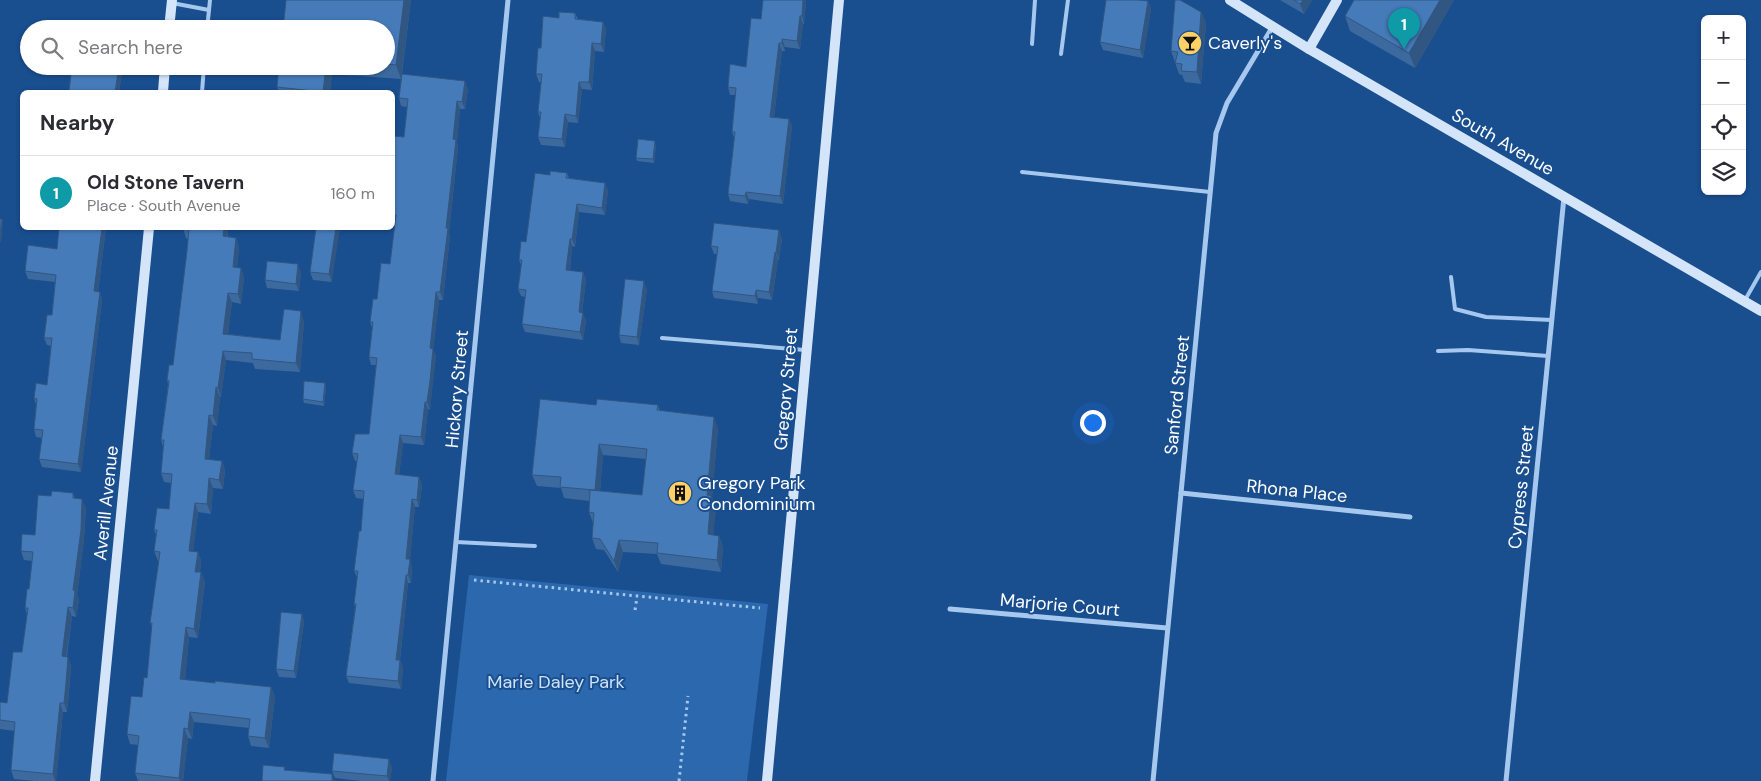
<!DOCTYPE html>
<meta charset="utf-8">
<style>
:root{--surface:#fff;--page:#f2f2f3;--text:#2b2b33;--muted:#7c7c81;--line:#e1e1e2;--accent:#d93025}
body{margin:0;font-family:"DM Sans",sans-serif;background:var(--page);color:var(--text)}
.controls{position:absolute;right:15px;top:15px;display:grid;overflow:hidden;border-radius:8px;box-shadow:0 1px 4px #0004}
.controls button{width:45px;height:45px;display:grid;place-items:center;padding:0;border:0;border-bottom:1px solid var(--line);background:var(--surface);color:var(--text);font:25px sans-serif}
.you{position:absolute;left:1092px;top:422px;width:18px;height:18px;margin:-12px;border:4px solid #fff;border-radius:50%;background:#1a73e8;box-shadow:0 0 0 8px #1a73e833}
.badge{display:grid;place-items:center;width:32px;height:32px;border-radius:50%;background:var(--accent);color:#fff;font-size:16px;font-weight:700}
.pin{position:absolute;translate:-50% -41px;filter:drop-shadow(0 1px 2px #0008)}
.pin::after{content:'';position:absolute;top:26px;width:18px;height:15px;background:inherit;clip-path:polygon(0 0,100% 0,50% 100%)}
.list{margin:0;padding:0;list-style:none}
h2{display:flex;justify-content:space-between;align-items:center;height:65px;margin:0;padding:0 20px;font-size:21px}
h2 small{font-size:16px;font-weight:400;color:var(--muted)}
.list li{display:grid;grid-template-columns:32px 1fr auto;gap:15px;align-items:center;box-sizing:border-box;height:75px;padding:0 20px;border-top:1px solid var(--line)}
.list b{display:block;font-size:19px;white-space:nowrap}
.list p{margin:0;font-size:16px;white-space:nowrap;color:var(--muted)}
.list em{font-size:16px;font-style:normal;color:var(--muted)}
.icon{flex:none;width:28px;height:28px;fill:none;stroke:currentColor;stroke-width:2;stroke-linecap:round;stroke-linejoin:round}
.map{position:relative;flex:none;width:1761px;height:781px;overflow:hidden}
.search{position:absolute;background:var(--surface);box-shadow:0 1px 4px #0004;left:20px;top:20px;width:375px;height:55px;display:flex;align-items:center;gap:12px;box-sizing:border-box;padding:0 18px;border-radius:28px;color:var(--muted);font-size:19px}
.panel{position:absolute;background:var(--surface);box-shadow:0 1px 4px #0004;left:20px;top:90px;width:375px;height:140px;border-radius:8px}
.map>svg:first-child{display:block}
</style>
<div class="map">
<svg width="1761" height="781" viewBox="0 0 1761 781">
<rect width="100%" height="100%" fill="#194e8f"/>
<polygon fill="#2c68ad" points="469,575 768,604 747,781 446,781"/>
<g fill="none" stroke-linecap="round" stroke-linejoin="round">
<g stroke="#a6c8ef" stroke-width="3" stroke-dasharray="2.5 4" stroke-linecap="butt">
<polyline points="474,580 760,608"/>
<polyline points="635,610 637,597"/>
<polyline points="679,781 688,696"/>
</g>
<g stroke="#a6c8ef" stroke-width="4">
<polyline points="172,3 209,10 210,0"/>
<polyline points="207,29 209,10"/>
<polyline points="1032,44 1035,0"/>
<polyline points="1061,54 1068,0"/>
<polyline points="202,92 204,66"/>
<polyline points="1022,172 1210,192"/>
<polyline points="1451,277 1455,309 1486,317 1552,320"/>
<polyline points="1745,300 1761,272"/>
<polyline points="662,338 805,350"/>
<polyline points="1438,351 1468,350 1548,356"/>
<polyline points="456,542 535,546"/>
</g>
<g stroke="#a6c8ef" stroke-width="5">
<polyline points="1181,493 1410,517"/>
<polyline points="950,609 1167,628"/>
<polyline points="433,781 508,0"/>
<polyline points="1153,781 1216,133 1227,103 1273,26"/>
<polyline points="1506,781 1564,197"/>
</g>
<g stroke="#d4e5fa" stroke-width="10">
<polyline points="1230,0 1309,49 1761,311"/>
<polyline points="169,29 172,0"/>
<polyline points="1309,49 1337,0"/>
<polyline points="163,92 165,66"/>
<polyline points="95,781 149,228"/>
<polyline points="767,781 839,0"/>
</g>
</g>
<g fill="#3c6a9f" fill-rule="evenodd">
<polygon points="286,0 411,0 402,74 468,89 465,109 460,109 457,142 458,147 449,233 450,236 443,300 439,300 433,350 436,356 432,389 430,410 428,409 424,445 403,443 399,475 419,477 422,485 419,507 415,507 413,526 410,560 412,567 411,583 408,583 400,660 403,668 401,689 349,683 346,676 355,607 354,604 357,577 354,571 361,531 364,499 356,498 353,490 357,461 355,461 352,453 369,434 376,365 371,365 369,357 372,328 370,322 390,264 395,222 392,218 393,198 392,196 393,162 392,162 392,136 404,137 407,107 401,106 399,98 401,79 332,74 330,92 279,92 277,87 279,66 386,66 386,29"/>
<polygon points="763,0 806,0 804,24 803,24 800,49 785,47 785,51 782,51 774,117 789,119 792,126 783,204 749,199 748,204 730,201 728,194 734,138 732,132 736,95 730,95 728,87 746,67 761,19"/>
<polygon points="1280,0 1312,0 1304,14"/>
<polygon points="1454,0 1415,68 1350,31 1345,16"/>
<polygon points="1148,1 1151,9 1143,58 1103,50 1100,42"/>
<polygon points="1201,12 1206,23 1201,84 1185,82 1182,75 1179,74 1171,51"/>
<polygon points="575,13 578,19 603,22 606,29 604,52 595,51 592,90 582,89 578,123 568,122 565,147 541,145 538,137 540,118 538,112 541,82 539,82 536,74 541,48 559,18"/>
<polygon points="72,66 128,66 127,73 122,72 119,92 70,92 69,91"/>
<polygon points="656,145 654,163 637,161 636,158"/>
<polygon points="567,173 569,178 605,183 608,191 605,215 579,212 575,247 572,246 570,271 583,272 586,280 582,313 586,320 583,340 525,332 522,324 525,297 521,296 518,289 521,265 519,260 550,175"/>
<polygon points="59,228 106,228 98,292 100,292 102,300 81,472 42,467 39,459 42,438 36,437 34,429 36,405 34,398 47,385 51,346 47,345 44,338 52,315 55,282 28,279 25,271 57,249"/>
<polygon points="183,228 228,228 228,237 236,238 239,247 237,268 241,268 244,278 241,304 232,302 228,334 280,340 304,321 300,372 255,369 253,363 226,360 221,397 220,397 217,426 213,425 209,459 222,461 225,470 223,489 213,488 211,514 198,512 193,551 198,552 201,561 200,572 201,572 205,582 198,638 189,637 185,680 215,683 271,687 275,697 269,748 251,746 248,736 249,728 194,722 192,739 188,738 183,781 138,781 135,773 138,745 130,744 127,734 142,697 147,678 152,626 150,623 159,561 158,561 154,551 156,535 154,530 169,509 171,483 164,482 161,473 163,447 161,440 168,384 167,380 173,365 187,251 188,239 186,238"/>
<polygon points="316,228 332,282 313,280 310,272"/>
<polygon points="782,238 779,260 778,260 772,300 758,298 758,304 714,298 712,291 717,254 714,254 711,246"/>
<polygon points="301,272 299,291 267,288 265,280"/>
<polygon points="647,289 639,345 621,343 619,335"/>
<polygon points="325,383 326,387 324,406 304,403 303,399"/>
<path d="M596 405H658L660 411 718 428 712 497 716 507 713 535 719 536 723 547 721 572 661 564 657 554 623 552 618 572 604 550 596 549 592 538 593 523 589 512V501L564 498 561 488 537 486 532 475ZM603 455 646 459 642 495 600 491Z"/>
<polygon points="73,493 75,499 86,508 84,539 77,595 79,600 76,617 72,616 67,657 68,657 71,666 69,692 67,712 63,712 56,781 34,781 14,779 11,770 15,731 0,729 0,702 7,703 22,652 27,614 25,608 29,589 32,561 24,560 21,551 35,535 51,496"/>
<polygon points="302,614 304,622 296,678 279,677 276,669"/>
<polygon points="392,767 390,781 361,781 335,778 332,771"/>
</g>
<g fill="#315682">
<polygon points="404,0 411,0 401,79 396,65"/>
<polygon points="803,0 806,0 804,24 802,16"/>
<polygon points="1303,0 1312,0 1304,14 1300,4"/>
<polygon points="1440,0 1454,0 1415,68 1409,53"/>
<polygon points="1148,1 1151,9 1143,58 1140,50"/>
<polygon points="1201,12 1206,23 1201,84 1197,72"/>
<polygon points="800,16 803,24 800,49 797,41"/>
<polygon points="603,22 606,29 604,52 601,44"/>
<polygon points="782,39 785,47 785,51 782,43"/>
<polygon points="592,43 595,51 592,90 589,82"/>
<polygon points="779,43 782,51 773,125 770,117"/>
<polygon points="119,66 122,72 119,92 115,92"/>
<polygon points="125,66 128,66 127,73"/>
<polygon points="326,66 329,66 332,74 330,92 323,92"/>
<polygon points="465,81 468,89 465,109 462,102"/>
<polygon points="579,82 582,89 578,123 576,116"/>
<polygon points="457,101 460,109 457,142 458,147 449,233 450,236 443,300 440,292 453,139"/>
<polygon points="565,114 568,122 565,147 562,139"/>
<polygon points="789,119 792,126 783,204 780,196"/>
<polygon points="655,141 656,145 654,163 653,159"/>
<polygon points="605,183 608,191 605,215 602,208"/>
<polygon points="746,192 749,199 748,204 745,196"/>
<polygon points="577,204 579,212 575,247 572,239"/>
<polygon points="2,219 3,223 1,244 0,241 0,235"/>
<polygon points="102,228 106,228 97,299 94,291"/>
<polygon points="224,228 228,228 227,246 223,236"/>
<polygon points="336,228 340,228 332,282 329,274"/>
<polygon points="779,230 782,238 779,260 776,253"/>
<polygon points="236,238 239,247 236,277 233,267"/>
<polygon points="570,239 572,246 569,278 566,270"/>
<polygon points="775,252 778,260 772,300 769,292"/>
<polygon points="298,264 301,272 299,291 296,284"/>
<polygon points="241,268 244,278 241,304 238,294"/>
<polygon points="583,272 586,280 581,320 579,312"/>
<polygon points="644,281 647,289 639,345 637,337"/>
<polygon points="756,290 758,298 758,304 755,296"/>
<polygon points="100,292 102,300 81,472 78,464"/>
<polygon points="436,292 439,300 433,350 436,356 430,410 427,402 430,348"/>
<polygon points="228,293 232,302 227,343 223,334"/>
<polygon points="301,311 304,321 300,372 296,363"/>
<polygon points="583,313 586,320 583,340 580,332"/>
<polygon points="223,351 226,360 221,397 218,388"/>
<polygon points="325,383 326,387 324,406 323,402"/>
<polygon points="216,387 220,397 217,426 213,416"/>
<polygon points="425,402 428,409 424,445 421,437"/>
<polygon points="209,415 213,425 208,468 205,459"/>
<polygon points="714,417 718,428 712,497 716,507 712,546 708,534 707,495"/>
<polygon points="400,435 403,443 398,482 395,474"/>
<polygon points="599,444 603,455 599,502 595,490"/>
<polygon points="222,461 225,470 223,489 219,480"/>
<polygon points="419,477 422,485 419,507 417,500"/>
<polygon points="209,478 213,488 211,514 207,504"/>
<polygon points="82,499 86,508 84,539 77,595 79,600 76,617 73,608 73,590"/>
<polygon points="412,499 415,507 410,560 412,567 411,583 408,575 406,559"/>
<polygon points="195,503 198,512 192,560 189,551"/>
<polygon points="719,536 723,547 721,572 717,560"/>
<polygon points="619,540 623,552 618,572 614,561"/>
<polygon points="198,552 201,561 199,581 195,572"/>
<polygon points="201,572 205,582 198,638 194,629"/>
<polygon points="406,575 408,583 399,667 396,660"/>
<polygon points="68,607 72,616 65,665 62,656"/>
<polygon points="302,614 304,622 296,678 294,671"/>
<polygon points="186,627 189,637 184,689 180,679"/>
<polygon points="68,657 71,666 67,712 64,703"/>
<polygon points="400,660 403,668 401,689 398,681"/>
<polygon points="271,687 275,697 269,748 265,738"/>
<polygon points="60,703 63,712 56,781 55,781 53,774"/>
<polygon points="190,712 194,722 192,739 188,729"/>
<polygon points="184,728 188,738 183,781 180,781 179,778"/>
<polygon points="389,759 392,767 390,781 389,781 387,776"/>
<polygon points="332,774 335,781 332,781"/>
</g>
<g fill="#467bb9" stroke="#315682">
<polygon points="286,0 404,0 396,65 386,64 386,29 283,29"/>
<polygon points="763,0 803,0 802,16 800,16 797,41 782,39 782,43 779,43 770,117 789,119 780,196 746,192 745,196 728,194 735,132 732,132 736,88 728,87 730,64 746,67 751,18 761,19"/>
<polygon points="1106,0 1138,0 1148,1 1140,50 1100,42"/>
<polygon points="1175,0 1180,0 1201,12 1197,72 1181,71 1182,64 1175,63 1178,52 1171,51"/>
<polygon points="1294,0 1303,0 1300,4"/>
<polygon points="1354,0 1440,0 1409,53 1345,16"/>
<polygon points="559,12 575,13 575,19 603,22 601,44 592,43 589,82 579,82 576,116 565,114 562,139 538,137 541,112 538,112 542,74 536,74 538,48 541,48 543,16 559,18"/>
<polygon points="72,66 119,66 115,92 84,92 69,91"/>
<polygon points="279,66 326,66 323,92 277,87"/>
<polygon points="402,74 465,81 462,102 457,101 453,139 456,140 446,228 448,228 440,292 436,292 430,348 433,349 430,381 427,402 425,402 421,437 400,435 395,474 419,477 417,500 412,499 410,518 406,559 410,559 408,575 406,575 396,660 400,660 398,681 346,676 356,604 354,604 358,571 354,571 359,531 361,531 364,491 353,490 358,454 352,453 355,434 369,434 377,358 369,357 373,322 370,322 373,299 377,299 381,263 390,264 396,215 392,215 392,205 394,191 392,191 392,171 394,155 392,155 392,136 404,137 408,99 399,98"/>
<polygon points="638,139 655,141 653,159 636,158"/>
<polygon points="550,171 567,173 566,178 605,183 602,208 577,204 572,239 570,239 566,270 583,272 579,312 583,313 580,332 522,324 526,290 518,289 522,260 519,260 521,241 526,242 535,173 550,175"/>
<polygon points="0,219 2,219 0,235"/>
<polygon points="714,223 779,230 776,253 775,252 769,292 756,290 755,296 712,291 718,247 711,246"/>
<polygon points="59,228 102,228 94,291 100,292 78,464 39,459 43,430 34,429 37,399 34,398 36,383 47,385 52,338 44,338 47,315 52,315 56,275 25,271 28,245 57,249"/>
<polygon points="183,228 224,228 223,236 236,238 233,267 241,268 238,294 228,293 223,334 280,340 284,309 301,311 296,363 252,359 252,353 223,351 218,388 216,387 213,416 209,415 205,459 222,461 219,480 209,478 207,504 195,503 189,551 198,552 195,572 201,572 194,629 186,627 180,679 215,683 215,681 271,687 265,738 248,736 250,719 190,712 188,729 184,728 179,778 135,773 139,736 127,734 131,696 142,697 144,677 147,678 152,623 150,623 160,552 154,551 157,530 154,530 157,508 169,509 172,474 161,473 164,440 161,440 169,381 167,380 169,365 173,365 187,251 189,229 182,229"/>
<polygon points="316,228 336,228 329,274 310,272"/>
<polygon points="267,261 298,264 296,284 265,280"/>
<polygon points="625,279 644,281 637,337 619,335"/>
<polygon points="304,381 325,383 323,402 303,399"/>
<polygon points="540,399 596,405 597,399 658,405 657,410 714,417 707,495 711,496 708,534 719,536 717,560 657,553 658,543 619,540 614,561 600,539 592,538 594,513 589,512 590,490 642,495 647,449 599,444 595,490 560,487 561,477 532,475"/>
<polygon points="52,491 73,493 73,498 82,499 81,530 73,590 75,591 73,608 68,607 62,656 68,657 66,683 64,703 60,703 53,774 11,770 15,722 0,720 0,702 7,703 13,652 22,652 28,608 25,608 27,589 29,589 33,552 21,551 22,534 35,535 38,495 51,496"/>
<polygon points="281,612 302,614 294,671 276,669"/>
<polygon points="334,753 389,759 387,776 332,771"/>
<polygon points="263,765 285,767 284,770 332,774 332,781 262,781"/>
</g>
<defs>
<g id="bar-disc" transform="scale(1.25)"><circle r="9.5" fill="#ffd064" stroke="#194e8f"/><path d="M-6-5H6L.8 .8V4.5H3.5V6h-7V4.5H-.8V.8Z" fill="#111"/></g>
<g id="building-disc" transform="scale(1.25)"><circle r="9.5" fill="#ffd064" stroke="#194e8f"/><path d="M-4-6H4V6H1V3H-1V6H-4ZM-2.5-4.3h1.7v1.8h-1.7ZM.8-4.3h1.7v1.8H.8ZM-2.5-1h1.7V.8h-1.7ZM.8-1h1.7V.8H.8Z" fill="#111"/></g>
</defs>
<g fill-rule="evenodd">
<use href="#bar-disc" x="1190" y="43"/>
<use href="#building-disc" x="680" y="493"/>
</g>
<g text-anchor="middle" stroke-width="4" stroke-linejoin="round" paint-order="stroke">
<g font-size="18" fill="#fff" stroke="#194e8f" text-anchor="start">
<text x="1208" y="49">Caverly's</text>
<text x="698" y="489">Gregory Park<tspan x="698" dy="21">Condominium</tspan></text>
</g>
<g font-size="18" fill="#fff" stroke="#194e8f">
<text transform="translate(1503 142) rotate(30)" y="6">South Avenue</text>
<text transform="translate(457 389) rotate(-85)" y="6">Hickory Street</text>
<text transform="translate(786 389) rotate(-85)" y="6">Gregory Street</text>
<text transform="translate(1177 395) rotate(-84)" y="6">Sanford Street</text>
<text transform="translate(1521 487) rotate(-84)" y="6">Cypress Street</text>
<text transform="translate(1297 491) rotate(6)" y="6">Rhona Place</text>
<text transform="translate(106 503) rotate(-84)" y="6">Averill Avenue</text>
<text transform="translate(1060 605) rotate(5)" y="6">Marjorie Court</text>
</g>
<g font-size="18" fill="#cde2fb" stroke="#194e8f">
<text x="556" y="688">Marie Daley Park</text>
</g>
</g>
</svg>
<div class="controls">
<button>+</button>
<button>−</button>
<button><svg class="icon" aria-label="locate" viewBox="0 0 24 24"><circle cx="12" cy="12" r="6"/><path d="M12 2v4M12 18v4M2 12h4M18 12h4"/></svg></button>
<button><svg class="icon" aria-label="layers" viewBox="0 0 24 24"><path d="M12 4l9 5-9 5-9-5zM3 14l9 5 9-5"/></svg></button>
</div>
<div class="you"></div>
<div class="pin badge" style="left:1404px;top:49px;background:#0f9aa8">1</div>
<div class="search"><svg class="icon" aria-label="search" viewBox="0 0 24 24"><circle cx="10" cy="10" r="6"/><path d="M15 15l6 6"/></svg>Search here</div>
<section class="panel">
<h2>Nearby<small></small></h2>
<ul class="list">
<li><span class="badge" style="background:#0f9aa8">1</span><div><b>Old Stone Tavern</b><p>Place · South Avenue</p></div><em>160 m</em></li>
</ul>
</section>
</div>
